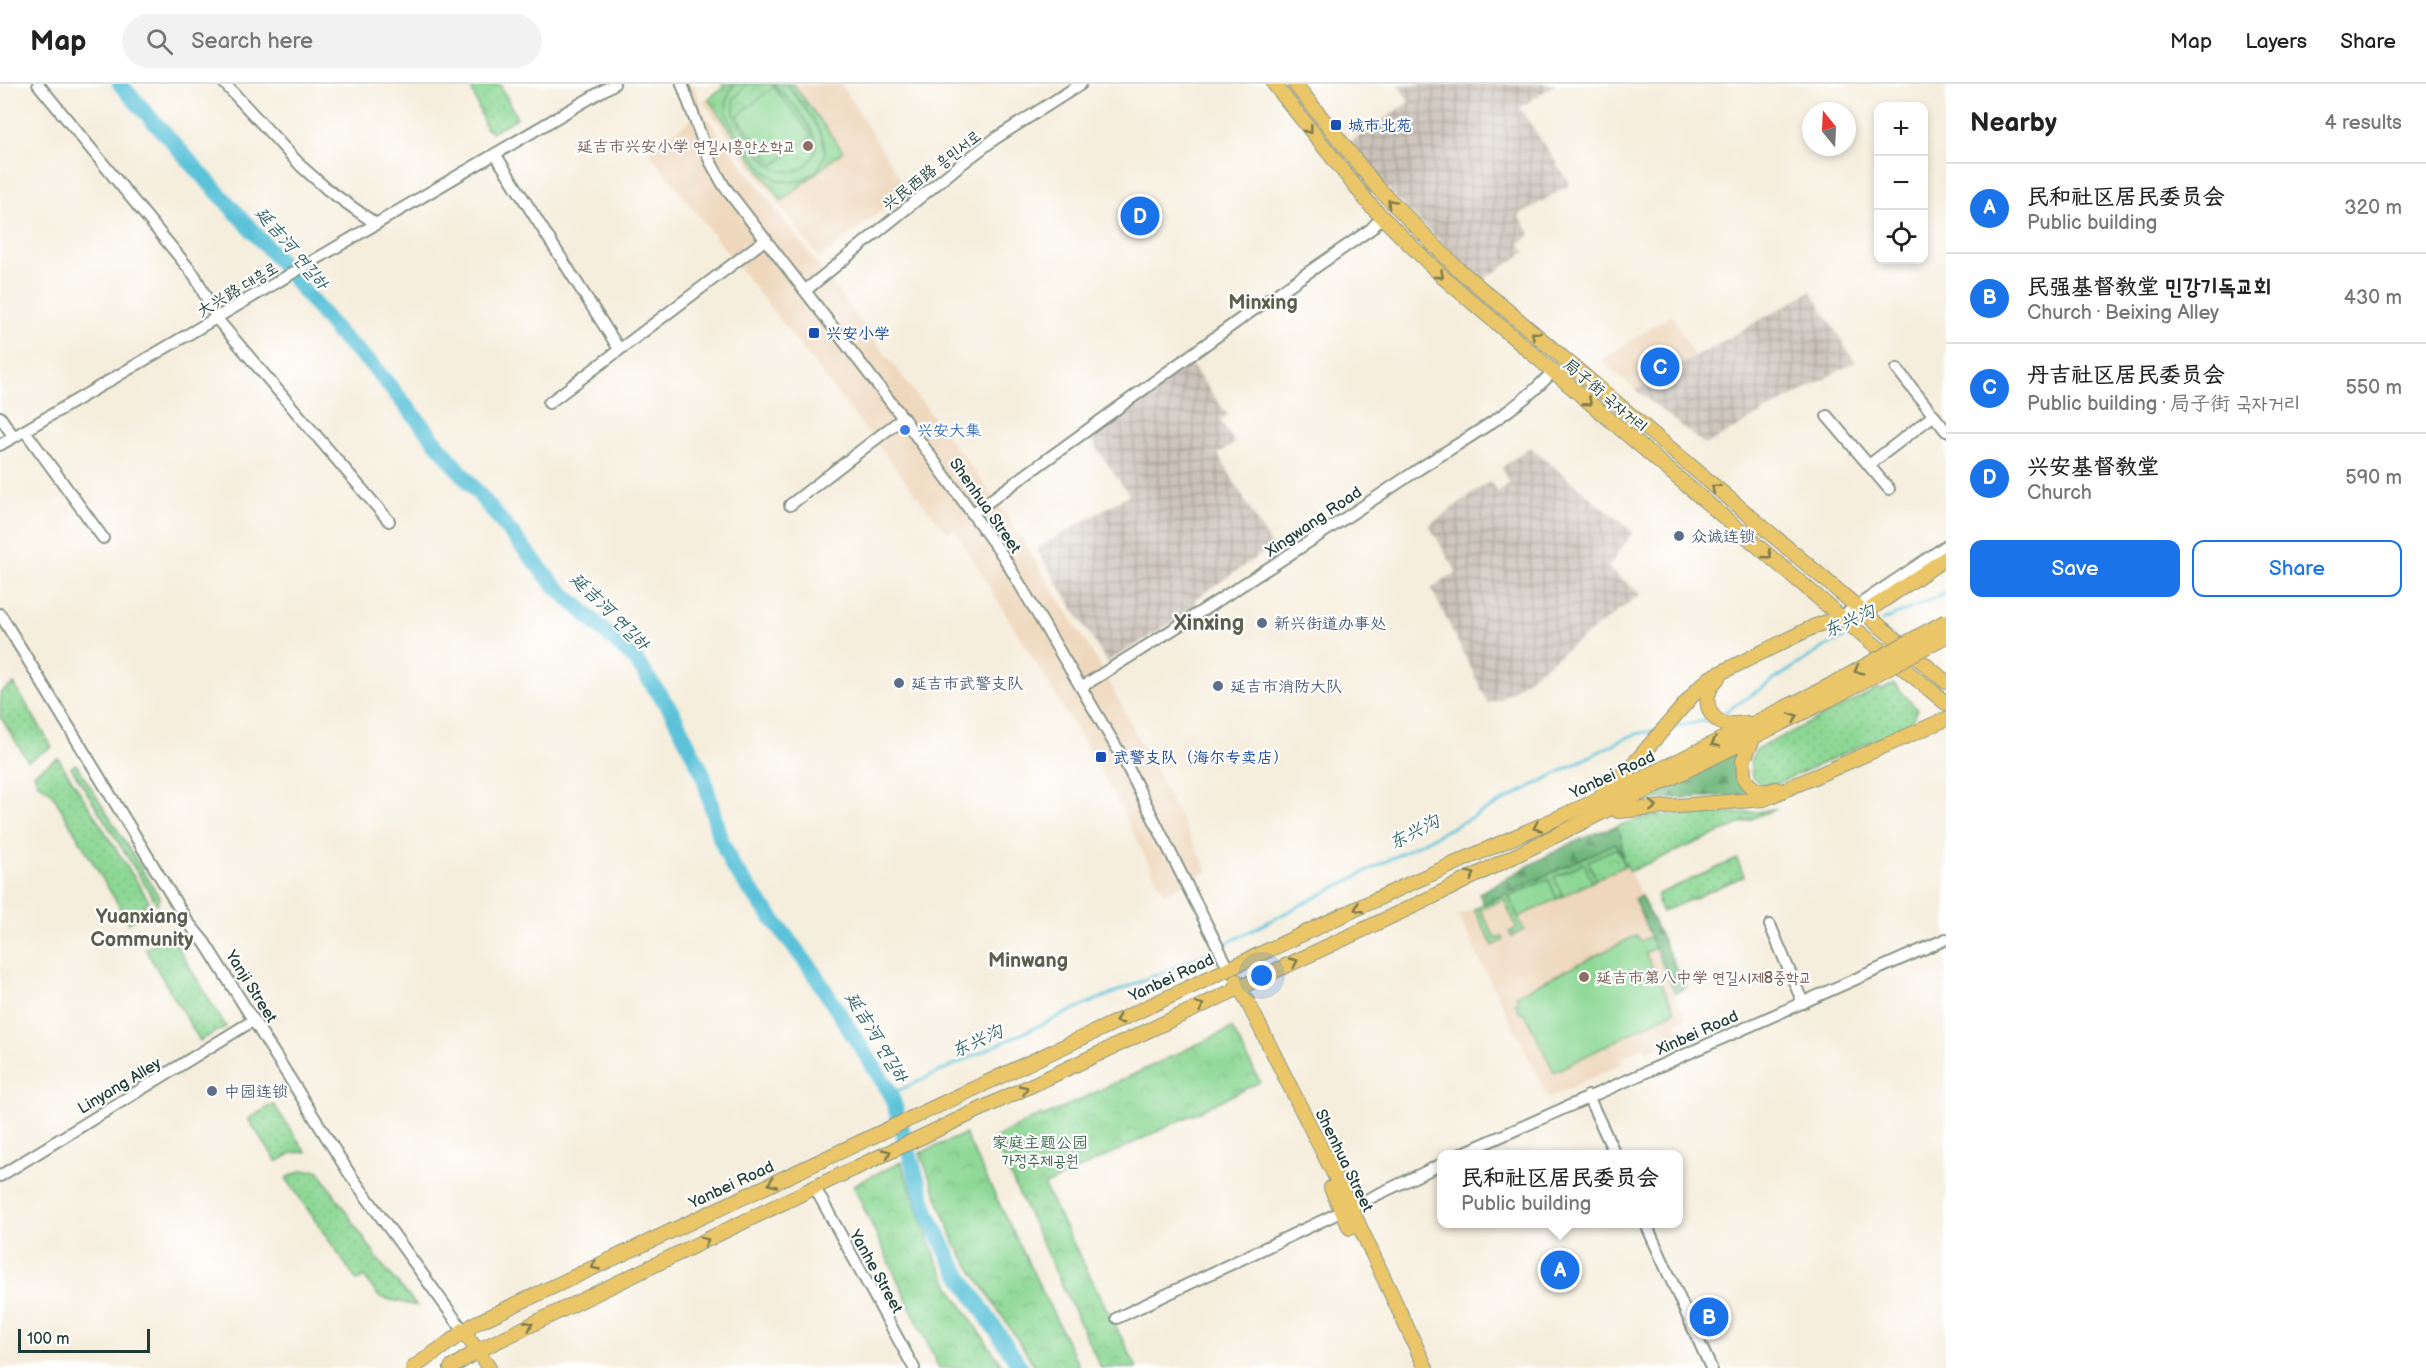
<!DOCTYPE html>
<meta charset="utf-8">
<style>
:root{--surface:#fff;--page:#f2f2f2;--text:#222;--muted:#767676;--line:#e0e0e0;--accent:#1a73e8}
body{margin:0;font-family:"Balsamiq Sans","LXGW WenKai TC","Poor Story",sans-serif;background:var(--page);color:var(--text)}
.controls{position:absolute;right:18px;top:18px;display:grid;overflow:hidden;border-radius:12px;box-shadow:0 3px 9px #0003}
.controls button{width:54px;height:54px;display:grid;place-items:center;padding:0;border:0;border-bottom:2px solid var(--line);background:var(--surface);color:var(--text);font:30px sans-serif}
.compass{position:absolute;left:1802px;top:18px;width:54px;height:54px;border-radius:50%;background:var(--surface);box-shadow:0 3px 9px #0003;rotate:342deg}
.scale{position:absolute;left:18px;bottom:15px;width:132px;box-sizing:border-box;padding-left:6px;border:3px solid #1f3d34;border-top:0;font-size:16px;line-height:21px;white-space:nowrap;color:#1f3d34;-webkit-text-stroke:4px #fff;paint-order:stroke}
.you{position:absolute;left:1262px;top:892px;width:21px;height:21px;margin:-15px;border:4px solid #fff;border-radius:50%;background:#1a73e8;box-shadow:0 0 0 9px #1a73e833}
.badge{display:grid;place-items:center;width:39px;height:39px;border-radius:50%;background:var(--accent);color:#fff;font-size:20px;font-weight:700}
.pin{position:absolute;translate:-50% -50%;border:3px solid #fff;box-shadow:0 2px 6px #0006}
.popup{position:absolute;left:1437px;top:1066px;width:246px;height:78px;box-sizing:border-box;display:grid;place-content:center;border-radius:12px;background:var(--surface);filter:drop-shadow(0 2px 4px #0005);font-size:20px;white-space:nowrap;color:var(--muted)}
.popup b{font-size:22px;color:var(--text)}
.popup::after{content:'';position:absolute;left:50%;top:100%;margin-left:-12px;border:12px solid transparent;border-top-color:var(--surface)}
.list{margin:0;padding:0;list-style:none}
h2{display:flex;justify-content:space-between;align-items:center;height:78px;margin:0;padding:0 24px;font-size:26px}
h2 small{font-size:20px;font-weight:400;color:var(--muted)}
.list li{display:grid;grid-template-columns:39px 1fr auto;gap:18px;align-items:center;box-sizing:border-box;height:90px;padding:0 24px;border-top:2px solid var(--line)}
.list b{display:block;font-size:22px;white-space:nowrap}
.list p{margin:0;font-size:20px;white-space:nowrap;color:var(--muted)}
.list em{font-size:20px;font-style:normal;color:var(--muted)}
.actions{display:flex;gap:12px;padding:18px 24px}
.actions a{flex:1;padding:14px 0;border:2px solid var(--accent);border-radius:12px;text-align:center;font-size:21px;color:var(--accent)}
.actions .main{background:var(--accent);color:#fff}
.icon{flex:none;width:33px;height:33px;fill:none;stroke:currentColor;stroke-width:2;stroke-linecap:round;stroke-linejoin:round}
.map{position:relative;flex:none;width:1946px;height:1284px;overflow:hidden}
header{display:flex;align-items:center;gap:36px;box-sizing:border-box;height:84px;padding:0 30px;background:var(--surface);border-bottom:2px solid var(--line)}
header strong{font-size:28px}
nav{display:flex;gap:33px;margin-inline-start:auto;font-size:21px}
.search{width:420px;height:54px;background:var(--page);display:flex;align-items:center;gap:15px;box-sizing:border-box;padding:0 21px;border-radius:33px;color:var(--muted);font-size:22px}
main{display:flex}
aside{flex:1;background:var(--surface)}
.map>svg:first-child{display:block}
</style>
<header>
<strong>Map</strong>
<div class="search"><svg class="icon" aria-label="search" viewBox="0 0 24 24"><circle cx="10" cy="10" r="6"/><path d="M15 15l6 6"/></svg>Search here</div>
<nav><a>Map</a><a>Layers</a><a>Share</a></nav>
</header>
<main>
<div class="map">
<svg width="1946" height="1284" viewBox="0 0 1946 1284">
<defs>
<pattern id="industrial-grid" width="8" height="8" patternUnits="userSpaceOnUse" patternTransform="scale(1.5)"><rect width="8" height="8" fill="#ccc2b9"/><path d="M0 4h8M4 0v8" fill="none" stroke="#a59f97"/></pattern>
<pattern id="grass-dots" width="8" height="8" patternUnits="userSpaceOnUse" patternTransform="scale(1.5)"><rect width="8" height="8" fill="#8ed895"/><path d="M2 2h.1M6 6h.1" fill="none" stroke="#7aba81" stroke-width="1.8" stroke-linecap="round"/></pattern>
<pattern id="forest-firs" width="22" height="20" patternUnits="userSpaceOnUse" patternTransform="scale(1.5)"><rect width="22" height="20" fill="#72b87e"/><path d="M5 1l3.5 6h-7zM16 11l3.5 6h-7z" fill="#5d9768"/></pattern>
<pattern id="park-crowns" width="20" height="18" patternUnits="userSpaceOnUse" patternTransform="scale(1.5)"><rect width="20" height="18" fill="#8ed895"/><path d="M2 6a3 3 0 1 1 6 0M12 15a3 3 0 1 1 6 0" fill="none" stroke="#7aba81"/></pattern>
</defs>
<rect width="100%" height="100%" fill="#fff"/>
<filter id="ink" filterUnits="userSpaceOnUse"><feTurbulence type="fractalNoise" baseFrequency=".0167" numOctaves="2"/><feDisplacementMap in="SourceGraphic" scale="12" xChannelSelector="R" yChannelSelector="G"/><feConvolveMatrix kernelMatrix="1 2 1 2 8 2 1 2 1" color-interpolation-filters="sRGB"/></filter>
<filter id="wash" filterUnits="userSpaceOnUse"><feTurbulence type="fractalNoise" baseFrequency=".008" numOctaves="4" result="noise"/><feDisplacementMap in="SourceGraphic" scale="24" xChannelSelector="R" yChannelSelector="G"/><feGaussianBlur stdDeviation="1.35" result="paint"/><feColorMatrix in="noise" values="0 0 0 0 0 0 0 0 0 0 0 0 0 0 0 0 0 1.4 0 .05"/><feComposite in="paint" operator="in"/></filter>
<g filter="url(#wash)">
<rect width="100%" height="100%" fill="#f6eedd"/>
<g fill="#eed7bb">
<polygon points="679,0 693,0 704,30 1007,431 1100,581 1208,787 1164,810 1099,683 954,445 948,448 940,441 648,67 692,35"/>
<polygon points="722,0 841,0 908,107 819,174 703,18 724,3"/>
<polygon points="1672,231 1694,273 1636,306 1600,276"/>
<polygon points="1616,759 1686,904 1675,909 1686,934 1675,939 1681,952 1648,968 1644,963 1621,973 1623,979 1549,1014 1458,832"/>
</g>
<g fill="url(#industrial-grid)">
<polygon points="1398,0 1555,0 1520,24 1570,100 1519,132 1531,150 1520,160 1526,168 1481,197 1395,114 1351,58 1409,18"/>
<polygon points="1811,207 1855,278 1705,361 1636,306"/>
<polygon points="1190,279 1228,331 1220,336 1235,359 1218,370 1272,463 1194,516 1198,523 1107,578 1036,465 1129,411 1086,349"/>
<polygon points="1530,363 1633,448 1608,484 1641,510 1501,615 1488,619 1431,504 1457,489 1429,441 1490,397 1498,408 1510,399 1501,384"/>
</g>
<g fill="url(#grass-dots)" stroke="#568a64" stroke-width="1.5">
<polygon points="470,0 500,0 517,34 493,48 486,45"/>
<polygon points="14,600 52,663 28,677 0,632 0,609"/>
<polygon points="1894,600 1917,625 1913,635 1901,644 1776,700 1761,700 1752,693 1750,676 1757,665 1879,604 1881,606"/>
<polygon points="58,674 149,817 143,821 148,826 129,839 51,708 38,699 34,689"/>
<polygon points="76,680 160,814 157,820 71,683"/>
<polygon points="1777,724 1630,787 1616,764 1588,777 1596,795 1592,798 1583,779 1555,793 1563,812 1557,815 1548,795 1509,812 1524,846 1512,852 1509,848 1517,844 1504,815 1480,826 1496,855 1502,853 1504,856 1493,862 1474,825 1616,759 1623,771 1616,744 1608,745 1648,732 1757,728"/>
<polygon points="1737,775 1744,792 1662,828 1657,818 1658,810"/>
<polygon points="168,852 172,854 226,943 200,957 145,865"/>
<polygon points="273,1020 306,1068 292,1069 277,1078 248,1035"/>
<polygon points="318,1086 379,1177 417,1222 379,1213 364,1193 357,1197 286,1094 301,1087"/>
</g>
<g fill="url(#forest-firs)" stroke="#487a59" stroke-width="1.5">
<path d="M1741 666C1732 684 1737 694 1750 708L1748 711 1641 716Z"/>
<path d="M1616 744 1621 750 1623 772 1616 759 1484 820 1479 809C1509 794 1586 746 1616 744Z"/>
<polygon points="1641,812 1686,904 1675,909 1634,815"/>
</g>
<g fill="url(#park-crowns)" stroke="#568a64" stroke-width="1.5">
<polygon points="722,0 793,0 843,67 782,117 708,15 724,3"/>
<polygon points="1617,764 1625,782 1596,795 1588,777"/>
<polygon points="1584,779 1592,798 1563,812 1554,793"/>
<polygon points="1232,944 1260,998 1044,1102 1137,1284 1101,1284 993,1055 1041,1030 1043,1033"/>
<polygon points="965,1050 1080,1284 1036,1284 955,1160 920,1069"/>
<polygon points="901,1078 938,1180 959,1218 1004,1284 939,1284 853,1101"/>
</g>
<g fill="#8ed895" stroke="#568a64" stroke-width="1.5">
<path d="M735 0H747L734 15V32L738 39C749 53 759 73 773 83 793 97 821 78 815 55 812 42 784 7 772 0H787C804 25 849 68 808 93 797 100 783 99 773 93 764 88 758 77 751 69 736 48 714 25 735 0Z"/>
<polygon points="774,3 812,52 774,81 737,32"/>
<polygon points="1548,795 1557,815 1518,833 1509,813"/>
<polygon points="1637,851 1640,857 1650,853 1655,864 1645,869 1675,927 1554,988 1524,928 1521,930 1515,919 1518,917 1516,911"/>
</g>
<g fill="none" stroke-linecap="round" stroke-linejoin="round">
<g stroke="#5bc2d9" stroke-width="3">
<polyline points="1882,537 1946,509"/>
<polyline points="1719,632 1823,564 1854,549"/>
<polyline points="1672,643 1710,636"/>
<polyline points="891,1010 1082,922 1204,871 1616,659 1635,650 1657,646"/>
</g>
<polyline stroke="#5bc2d9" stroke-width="16" points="120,0 277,174 338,249 373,282 554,501 634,574 672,628 703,690 718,748 732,782 811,885 891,1010 927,1128 953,1181 1021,1284"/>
</g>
</g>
<g filter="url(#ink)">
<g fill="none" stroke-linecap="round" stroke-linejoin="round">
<g stroke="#8a9688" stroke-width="14">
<g id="minor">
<polyline points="38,0 195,192 217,235 389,437"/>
<polyline points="225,0 302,83 328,106 376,140"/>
<polyline points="682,0 710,77 724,102 903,334 1003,472 1124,676 1229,885"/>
<polyline points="495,70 619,265"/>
<polyline points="806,206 955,85 996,54 1081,0"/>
<polyline points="1897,285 1946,347"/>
<polyline points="549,319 766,155"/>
<polyline points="1827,332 1889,405"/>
<polyline points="0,333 14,353"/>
<polyline points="25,347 103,454"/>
<polyline points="0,361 614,0"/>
<polyline points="1869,381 1934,331"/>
<polyline points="790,421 903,334"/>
<polyline points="973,429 1242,234 1371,145 1382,133"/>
<polyline points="0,530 187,837 205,859 349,1089 463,1246"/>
<polyline points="1841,533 1946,462"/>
<path d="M1083 602C1194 533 1304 462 1413 389 1456 360 1520 326 1553 287"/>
<polyline points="1770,841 1803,919"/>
<polyline points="1588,1012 1615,1070"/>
<polyline points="1461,1070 1946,855"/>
<polyline points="0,1092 254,936"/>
<polyline points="815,1104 914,1284"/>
<polyline points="1646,1140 1711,1284"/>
<polyline points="1117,1234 1442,1080"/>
</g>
</g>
<g stroke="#8a9688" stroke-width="16">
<g id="major">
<polyline points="1274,0 1371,122 1445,195 1848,539 1946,619"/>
<polyline points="1295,0 1377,103 1457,184 1946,598"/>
<polyline points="1863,530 1946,474"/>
<path d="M1718 594C1702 610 1704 632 1726 641L1746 639"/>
<path d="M1754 653 1743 676 1744 694C1752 707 1762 710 1776 705"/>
<polyline points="1603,707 1631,683 1698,605 1710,594 1815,542 1841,533"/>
<polyline points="1618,727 1764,715 1946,635"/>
<polyline points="1237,897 1350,1122 1426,1284"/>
<polyline points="1331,1104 1350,1144"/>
<polyline points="463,1246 489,1284"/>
<polyline points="413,1284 476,1239 1411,799 1607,712 1827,603"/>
<polyline points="451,1284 477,1267 834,1094 1420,819 1832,614"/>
</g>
</g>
<use href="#minor" stroke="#fff" stroke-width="10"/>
<use href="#major" stroke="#ebc669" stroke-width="14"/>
<g stroke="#8a9688" stroke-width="16" stroke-linecap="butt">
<g id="major-bridge">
<polyline points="1827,603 1946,537"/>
<polyline points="1832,614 1946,552"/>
</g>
</g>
<use href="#major-bridge" stroke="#ebc669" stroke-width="14"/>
</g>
<defs><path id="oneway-chevron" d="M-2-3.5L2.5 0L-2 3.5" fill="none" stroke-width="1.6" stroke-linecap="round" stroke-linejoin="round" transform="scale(1.5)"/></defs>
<g stroke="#7b7b4c">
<use href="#oneway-chevron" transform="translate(1309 46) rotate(53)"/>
<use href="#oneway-chevron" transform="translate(1391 119) rotate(-133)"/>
<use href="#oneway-chevron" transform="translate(1440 191) rotate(43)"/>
<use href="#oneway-chevron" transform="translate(1535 251) rotate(-140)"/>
<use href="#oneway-chevron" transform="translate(1588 318) rotate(40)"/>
<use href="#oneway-chevron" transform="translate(1715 404) rotate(-140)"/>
<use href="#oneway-chevron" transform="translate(1768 471) rotate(41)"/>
<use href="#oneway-chevron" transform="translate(1858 586) rotate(152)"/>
<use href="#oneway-chevron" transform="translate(1794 633) rotate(-26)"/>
<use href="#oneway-chevron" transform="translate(1715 659) rotate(154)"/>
<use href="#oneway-chevron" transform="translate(1653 722) rotate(-3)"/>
<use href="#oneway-chevron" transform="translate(1537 743) rotate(155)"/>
<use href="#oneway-chevron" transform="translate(1471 791) rotate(-26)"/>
<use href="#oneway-chevron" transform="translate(1358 824) rotate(155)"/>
<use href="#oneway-chevron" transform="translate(1294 878) rotate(-25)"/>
<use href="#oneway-chevron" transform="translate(1200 922) rotate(-25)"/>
<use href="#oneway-chevron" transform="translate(1119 936) rotate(155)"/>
<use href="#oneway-chevron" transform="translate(1024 1005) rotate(-25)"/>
<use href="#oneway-chevron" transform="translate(887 1069) rotate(-25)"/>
<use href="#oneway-chevron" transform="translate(772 1099) rotate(155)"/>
<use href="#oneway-chevron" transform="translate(705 1157) rotate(-26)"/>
<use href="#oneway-chevron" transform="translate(595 1182) rotate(155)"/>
<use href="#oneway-chevron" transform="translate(529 1241) rotate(-26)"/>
</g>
</g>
<g fill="#1a4fb4" stroke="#fff" stroke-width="2">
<rect x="1330" y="35" width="12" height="12" rx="3"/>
<rect x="808" y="243" width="12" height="12" rx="3"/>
<rect x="1095" y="667" width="12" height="12" rx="3"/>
</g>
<g fill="#8d6e63" stroke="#fff" stroke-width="2">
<circle cx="808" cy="62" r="6"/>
<circle cx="1584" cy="893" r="6"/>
</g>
<circle fill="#3f7fe0" stroke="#fff" stroke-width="2" cx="905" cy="346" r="6"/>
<g fill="#5c6f8a" stroke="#fff" stroke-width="2">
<circle cx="1679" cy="452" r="6"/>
<circle cx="1262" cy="539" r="6"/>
<circle cx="899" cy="599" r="6"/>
<circle cx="1218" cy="602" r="6"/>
<circle cx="212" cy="1007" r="6"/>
</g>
<g text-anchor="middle" stroke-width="4.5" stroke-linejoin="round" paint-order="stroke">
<g font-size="16" fill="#164399" stroke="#fff" text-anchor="start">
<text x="1348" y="47">城市北苑</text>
<text x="826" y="255">兴安小学</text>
<text x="1113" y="679">武警支队（海尔专卖店）</text>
</g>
<g font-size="16" fill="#785e54" stroke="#fff" text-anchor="end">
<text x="796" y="68">延吉市兴安小学 연길시흥안소학교</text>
<text x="1596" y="899" text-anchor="start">延吉市第八中学 연길시제8중학교</text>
</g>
<g font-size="16" fill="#1f3d34" stroke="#fff">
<text transform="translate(931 86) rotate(-38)" y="6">兴民西路 흥민서로</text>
<text transform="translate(237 205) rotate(-31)" y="6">大兴路 대흥로</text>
<text transform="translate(1606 311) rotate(40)" y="6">局子街 국자거리</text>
<text transform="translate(986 421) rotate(55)" y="6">Shenhua Street</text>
<text transform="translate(1313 437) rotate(-34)" y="6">Xingwang Road</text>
<text transform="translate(1612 690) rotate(-25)" y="6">Yanbei Road</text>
<text transform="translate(1171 893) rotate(-25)" y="6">Yanbei Road</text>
<text transform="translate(252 902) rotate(58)" y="6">Yanji Street</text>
<text transform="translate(1697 948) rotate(-24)" y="6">Xinbei Road</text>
<text transform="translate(119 1001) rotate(-31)" y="6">Linyang Alley</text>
<text transform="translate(1345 1076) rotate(64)" y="6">Shenhua Street</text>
<text transform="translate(731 1100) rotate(-25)" y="6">Yanbei Road</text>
<text transform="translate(877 1187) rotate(61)" y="6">Yanhe Street</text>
</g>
<g font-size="16" fill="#366cbe" stroke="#fff" text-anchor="start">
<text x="917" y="352">兴安大集</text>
</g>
<g font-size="16" fill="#4e5e75" stroke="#fff" text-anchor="start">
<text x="1691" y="458">众诚连锁</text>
<text x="1274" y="545">新兴街道办事处</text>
<text x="911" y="605">延吉市武警支队</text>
<text x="1230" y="608">延吉市消防大队</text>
<text x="224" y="1013">中园连锁</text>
</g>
<g font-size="16" fill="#3b644c" stroke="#fff">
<text x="1040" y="1064">家庭主题公园<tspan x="1040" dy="18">가정주제공원</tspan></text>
</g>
<g font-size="18" font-style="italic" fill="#316566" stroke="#fff">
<text transform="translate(292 164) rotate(49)" y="6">延吉河 연길하</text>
<text transform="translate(610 527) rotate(44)" y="6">延吉河 연길하</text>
<text transform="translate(1849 537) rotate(-24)" y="6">东兴沟</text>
<text transform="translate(1414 748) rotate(-27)" y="6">东兴沟</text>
<text transform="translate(877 953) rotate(58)" y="6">延吉河 연길하</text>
<text transform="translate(977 957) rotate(-24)" y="6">东兴沟</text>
</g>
<g font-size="20" font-weight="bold" fill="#5e5f4e" stroke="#fff">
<text x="1263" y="225">Minxing</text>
<text x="142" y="839">Yuanxiang<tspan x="142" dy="23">Community</tspan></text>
<text x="1028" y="883">Minwang</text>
</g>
<g font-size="22" font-weight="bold" fill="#5e5f4e" stroke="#fff">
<text x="1209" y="546">Xinxing</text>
</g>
</g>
</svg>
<div class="controls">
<button>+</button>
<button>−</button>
<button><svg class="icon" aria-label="locate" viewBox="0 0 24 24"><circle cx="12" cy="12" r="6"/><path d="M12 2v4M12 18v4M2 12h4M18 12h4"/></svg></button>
</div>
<svg class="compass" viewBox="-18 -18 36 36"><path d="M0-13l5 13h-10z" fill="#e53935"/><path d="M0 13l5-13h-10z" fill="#767676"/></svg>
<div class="scale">100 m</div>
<div class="you"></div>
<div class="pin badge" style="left:1560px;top:1186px">A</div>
<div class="popup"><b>民和社区居民委员会</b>Public building</div>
<div class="pin badge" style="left:1709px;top:1233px">B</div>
<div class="pin badge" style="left:1660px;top:283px">C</div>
<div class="pin badge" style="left:1140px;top:132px">D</div>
</div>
<aside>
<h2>Nearby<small>4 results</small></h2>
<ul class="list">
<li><span class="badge">A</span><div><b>民和社区居民委员会</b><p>Public building</p></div><em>320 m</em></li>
<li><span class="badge">B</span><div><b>民强基督教堂 민강기독교회</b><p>Church · Beixing Alley</p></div><em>430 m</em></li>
<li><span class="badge">C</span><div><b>丹吉社区居民委员会</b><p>Public building · 局子街 국자거리</p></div><em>550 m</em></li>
<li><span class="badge">D</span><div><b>兴安基督教堂</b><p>Church</p></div><em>590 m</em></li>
</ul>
<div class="actions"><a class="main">Save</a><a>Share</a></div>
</aside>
</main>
